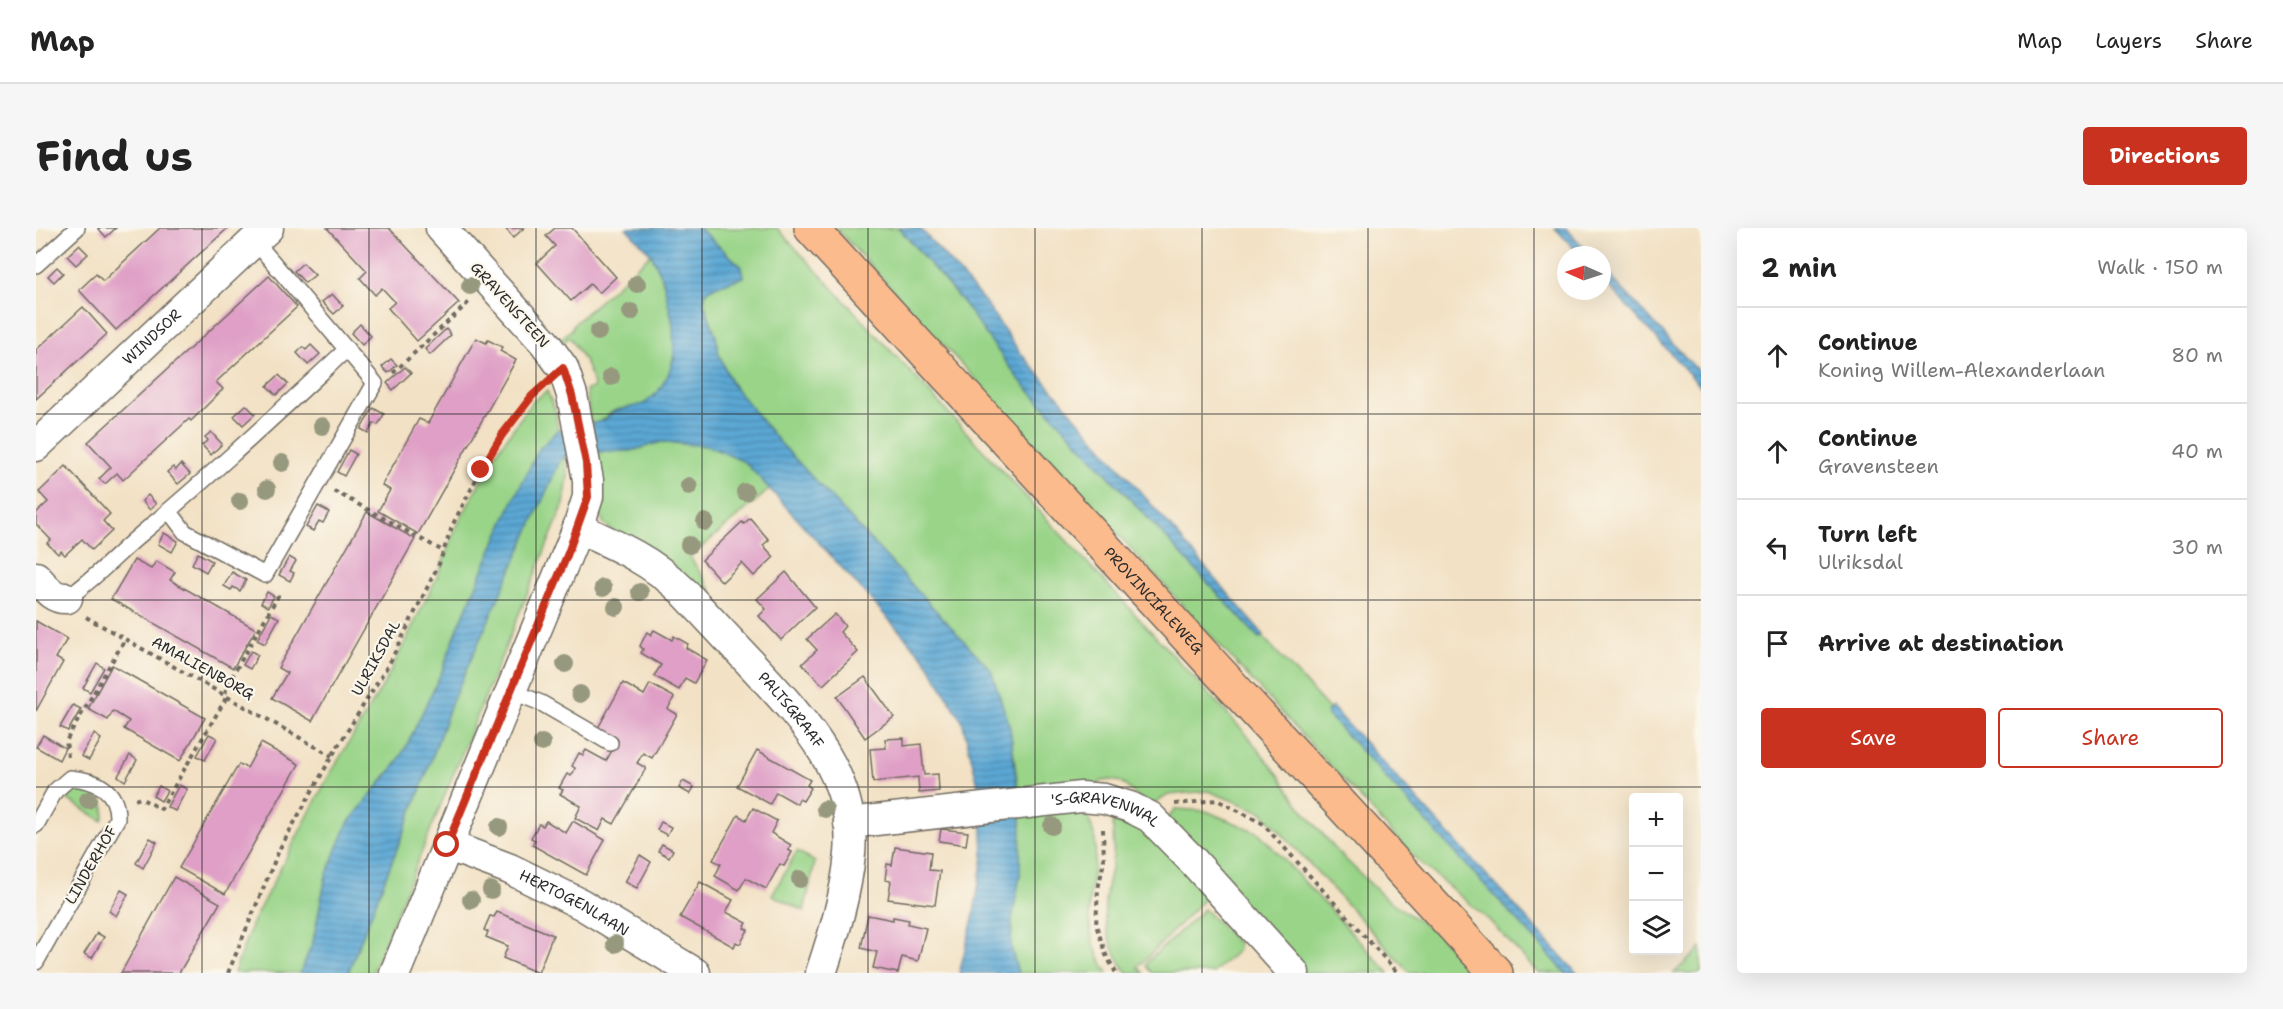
<!DOCTYPE html>
<meta charset="utf-8">
<style>
:root{--surface:#fff;--page:#f6f6f6;--text:#222;--muted:#767676;--line:#e0e0e0;--accent:#c8321e}
body{margin:0;font-family:"Shantell Sans",sans-serif;background:var(--page);color:var(--text)}
.controls{position:absolute;right:18px;bottom:18px;display:grid;overflow:hidden;border-radius:6px;box-shadow:0 6px 24px #0002}
.controls button{width:54px;height:54px;display:grid;place-items:center;padding:0;border:0;border-bottom:2px solid var(--line);background:var(--surface);color:var(--text);font:30px sans-serif}
.compass{position:absolute;left:1521px;top:18px;width:54px;height:54px;border-radius:50%;background:var(--surface);box-shadow:0 6px 24px #0002;rotate:273deg}
.stop{position:absolute;width:18px;height:18px;margin:-14px;border:4px solid #c8321e;border-radius:50%;background:#fff}
.stop.end{background:#c8321e;border-color:#fff;box-shadow:0 2px 6px #0008}
.list{margin:0;padding:0;list-style:none}
h2{display:flex;justify-content:space-between;align-items:center;height:78px;margin:0;padding:0 24px;font-size:26px}
h2 small{font-size:20px;font-weight:400;color:var(--muted)}
.list li{display:grid;grid-template-columns:39px 1fr auto;gap:18px;align-items:center;box-sizing:border-box;height:96px;padding:0 24px;border-top:2px solid var(--line)}
.list b{display:block;font-size:22px;white-space:nowrap}
.list p{margin:0;font-size:20px;white-space:nowrap;color:var(--muted)}
.list em{font-size:20px;font-style:normal;color:var(--muted)}
.actions{display:flex;gap:12px;padding:18px 24px}
.actions a{flex:1;padding:14px 0;border:2px solid var(--accent);border-radius:6px;text-align:center;font-size:21px;color:var(--accent)}
.actions .main{background:var(--accent);color:#fff}
.icon{flex:none;width:33px;height:33px;fill:none;stroke:currentColor;stroke-width:2;stroke-linecap:round;stroke-linejoin:round}
.map{position:relative;flex:none;width:1665px;height:745px;overflow:hidden;border-radius:6px}
header{display:flex;align-items:center;gap:36px;box-sizing:border-box;height:84px;padding:0 30px;background:var(--surface);border-bottom:2px solid var(--line)}
header strong{font-size:28px}
nav{display:flex;gap:33px;margin-inline-start:auto;font-size:21px}
.intro{display:flex;align-items:center;justify-content:space-between;box-sizing:border-box;height:144px;padding:0 36px}
h1{margin:0;font-size:42px}
.button{padding:15px 27px;border-radius:6px;background:var(--accent);color:#fff;font-size:21px;font-weight:700}
main{display:flex;gap:36px;padding:0 36px}
aside{flex:1;background:var(--surface);border-radius:6px;box-shadow:0 6px 24px #0002}
.map>svg:first-child{display:block}
</style>
<header>
<strong>Map</strong>
<nav><a>Map</a><a>Layers</a><a>Share</a></nav>
</header>
<div class="intro"><h1>Find us</h1><a class="button">Directions</a></div>
<main>
<div class="map">
<svg width="1665" height="745" viewBox="0 0 1665 745">
<defs>
<pattern id="water-rules" width="6" height="5" patternUnits="userSpaceOnUse" patternTransform="scale(1.5)"><rect width="6" height="5" fill="#5ba7d4"/><path d="M0 2.5h6" fill="none" stroke="#4b88ac"/></pattern>
</defs>
<rect width="100%" height="100%" fill="#fbf7ec"/>
<filter id="ink" filterUnits="userSpaceOnUse"><feTurbulence type="fractalNoise" baseFrequency=".0167" numOctaves="2"/><feDisplacementMap in="SourceGraphic" scale="12" xChannelSelector="R" yChannelSelector="G"/><feConvolveMatrix kernelMatrix="1 2 1 2 8 2 1 2 1" color-interpolation-filters="sRGB"/></filter>
<filter id="wash" filterUnits="userSpaceOnUse"><feTurbulence type="fractalNoise" baseFrequency=".008" numOctaves="4" result="noise"/><feDisplacementMap in="SourceGraphic" scale="24" xChannelSelector="R" yChannelSelector="G"/><feGaussianBlur stdDeviation="1.35" result="paint"/><feColorMatrix in="noise" values="0 0 0 0 0 0 0 0 0 0 0 0 0 0 0 0 0 1.4 0 .05"/><feComposite in="paint" operator="in"/></filter>
<g filter="url(#wash)">
<rect width="100%" height="100%" fill="#f2e1c4"/>
<g fill="#99d488" stroke="#62805a" stroke-width="1.5">
<polygon points="663,0 741,0 1210,506 1242,546 1262,576 1300,622 1348,669 1403,707 1437,745 1374,745 1226,584 1172,563 1132,567 1114,579 1085,554 1075,552 1066,553 1056,561 983,566 974,500 696,156 683,127 680,108 668,75 669,66 675,60 708,49 706,39"/>
<polygon points="800,0 863,0 928,76 981,149 1223,410 1226,408 1293,481 1291,485 1530,745 1502,745 1453,692 1381,632"/>
<path d="M615 26C636 67 657 144 610 175 601 181 587 178 578 183 567 189 573 192 555 196L550 162 557 160 558 157 550 135 535 111 532 110 527 115 524 112 537 100 536 98Z"/>
<polygon points="511,163 519,182 522,202 475,277 422,400 406,443 372,515 361,535 347,551 290,648 277,714 264,745 198,745 216,695 291,551 349,454 402,347 419,302 456,231 496,174"/>
<polygon points="625,214 672,218 709,234 734,261 654,329 676,363 670,369 568,296 562,279 561,224 595,223"/>
<polygon points="528,230 532,248 528,276 336,745 312,745 390,547 415,476 521,238 525,231"/>
<path d="M54 561C66 569 72 578 66 593L31 571 38 562Z"/>
<path d="M1046 580C1071 617 1054 640 1053 679 1052 703 1059 725 1072 745H982L975 720 976 691 984 648V585Z"/>
<polygon points="1141,581 1170,583 1223,605 1353,745 1268,745 1128,594"/>
<path d="M1078 585 1109 594 1216 711 1210 716 1169 670 1102 739 1108 745H1091C1074 720 1065 695 1070 665 1072 652 1076 640 1077 627 1079 613 1075 599 1078 585Z"/>
<polygon points="761,623 779,634 768,683 736,667"/>
<polygon points="1168,681 1202,715 1202,722 1177,745 1116,745 1110,738 1111,734"/>
<polygon points="1665,720 1665,745 1638,745"/>
</g>
<g fill="url(#water-rules)" stroke="#436980" stroke-width="1.5">
<polygon points="590,0 663,0 706,39 708,49 675,60 669,66 668,75 680,108 683,127 696,156 739,209 955,442 974,500 985,592 984,648 976,691 975,720 982,745 923,745 937,691 947,628 944,564 926,493 889,431 709,234 672,218 625,214 595,223 561,224 525,231 415,476 390,547 312,745 264,745 277,714 290,648 312,595 361,535 372,515 406,443 422,400 475,277 503,221 521,203 567,193 578,183 608,176 622,164 632,147 638,130 637,96 627,52 615,26"/>
<polygon points="863,0 884,0 948,73 983,123 1228,407 1223,410 981,149 928,76"/>
<polygon points="1519,0 1530,0 1555,27 1544,27"/>
<polygon points="1566,39 1665,146 1665,159 1566,51"/>
<polygon points="1296,479 1541,745 1530,745 1290,485"/>
</g>
<g id="blocks">
<g fill="#df9fc6">
<polygon points="62,0 80,0 70,9"/>
<polygon points="124,0 192,0 80,102 43,62 60,46 67,53"/>
<polygon points="291,0 353,0 423,75 381,113 352,80 359,74 346,60 339,67 324,50 331,43"/>
<polygon points="469,0 488,0 477,10"/>
<polygon points="519,0 536,0 580,49 563,65 554,56 535,73 501,35 519,18 510,8"/>
<polygon points="43,17 52,26 40,37 31,28"/>
<polygon points="267,35 279,47 269,55 258,43"/>
<polygon points="21,39 27,45 18,54 12,48"/>
<polygon points="233,48 261,79 180,154 187,161 155,193 153,191 87,252 81,245 69,256 63,251 75,239 52,214"/>
<polygon points="296,66 307,78 298,86 286,74"/>
<polygon points="47,79 71,106 0,171 0,122"/>
<polygon points="324,96 335,108 326,117 315,105"/>
<polygon points="410,101 415,107 394,127 389,121"/>
<polygon points="440,110 450,115 452,112 466,119 464,123 480,132 382,306 342,283 354,262 346,257 383,191 392,195"/>
<polygon points="275,117 284,126 272,137 261,125 267,119 270,122"/>
<polygon points="355,131 361,137 352,145 346,139"/>
<polygon points="369,139 375,145 357,162 351,155"/>
<polygon points="243,147 252,156 240,167 231,158"/>
<polygon points="210,177 219,186 207,197 198,188"/>
<polygon points="337,180 348,186 342,197 338,195 332,205 325,201"/>
<polygon points="175,204 186,216 175,227 166,217 172,212 169,209"/>
<polygon points="313,222 320,226 308,248 301,244"/>
<polygon points="145,236 154,246 142,256 131,244 137,239 140,242"/>
<polygon points="30,238 74,286 67,293 76,303 56,322 46,311 29,327 25,323 22,326 11,315 15,312 0,296 0,285 12,274 3,264"/>
<polygon points="112,267 120,276 114,282 106,273"/>
<polygon points="282,278 293,284 287,295 283,293 277,303 270,299"/>
<polygon points="331,284 379,311 276,493 236,470 251,445 242,440"/>
<polygon points="714,290 733,312 727,317 738,329 718,348 706,335 686,354 666,332 706,294 708,296"/>
<polygon points="128,305 142,313 136,324 122,316"/>
<polygon points="162,325 176,333 170,344 156,336"/>
<polygon points="253,329 260,333 254,343 258,345 254,353 243,347"/>
<polygon points="98,332 115,341 120,333 139,344 134,352 220,401 197,440 75,371"/>
<polygon points="196,344 210,352 204,363 197,359 195,362 188,358"/>
<polygon points="750,344 779,379 745,412 723,388 730,381 721,371"/>
<polygon points="231,364 238,368 232,379 225,375"/>
<polygon points="235,386 243,390 229,416 221,412"/>
<polygon points="799,386 809,398 804,404 822,424 787,457 766,436 781,422 771,411"/>
<polygon points="0,393 31,411 20,430 27,434 0,483"/>
<polygon points="618,402 636,412 638,408 652,416 650,420 671,432 658,455 649,450 643,462 618,448 625,437 605,425 607,421 604,418 611,404 615,407"/>
<polygon points="215,423 222,427 214,441 207,437"/>
<polygon points="61,435 68,440 54,464 47,460"/>
<polygon points="76,437 169,490 144,533 88,501 93,493 77,483 72,492 52,481"/>
<polygon points="829,449 858,489 829,510 801,469"/>
<polygon points="587,455 608,467 614,456 638,469 632,481 641,486 616,530 607,525 601,535 610,540 578,596 569,591 563,603 539,590 545,578 524,566 527,562 523,560 531,546 535,548 538,543 539,540 536,538 543,525 547,527 550,522 570,533 582,512 562,500"/>
<polygon points="37,477 45,481 32,503 24,499"/>
<polygon points="58,506 65,511 53,532 45,528"/>
<polygon points="173,506 181,510 169,532 161,528"/>
<polygon points="7,507 29,520 23,532 0,519"/>
<polygon points="868,510 868,518 885,516 888,547 902,546 903,563 883,565 882,549 837,554 834,521 850,520 849,511"/>
<polygon points="225,515 263,536 189,666 143,640 203,536 211,540"/>
<polygon points="721,522 774,552 771,557 775,560 767,573 763,571 761,576 740,564 734,576 701,558"/>
<polygon points="94,527 101,532 89,553 82,548"/>
<polygon points="647,553 658,559 654,566 643,560"/>
<polygon points="143,557 151,561 139,583 131,579"/>
<polygon points="123,558 131,563 125,573 117,568"/>
<polygon points="717,580 741,593 735,605 755,617 752,622 756,624 748,638 744,636 730,661 710,650 703,662 679,648 685,636 677,632 702,587 710,592"/>
<polygon points="510,593 530,605 537,593 569,612 550,647 496,617 499,612 495,610 503,596 507,598"/>
<polygon points="625,594 635,599 631,607 621,602"/>
<polygon points="905,601 932,604 930,617 903,613"/>
<polygon points="114,610 121,614 107,640 100,635"/>
<polygon points="626,616 637,622 633,629 622,623"/>
<polygon points="859,619 895,624 893,642 904,643 899,677 852,671 855,653 849,652 851,636 856,637"/>
<polygon points="604,627 615,634 601,660 589,654"/>
<polygon points="138,649 184,675 143,745 85,745"/>
<polygon points="664,654 697,672 690,684 711,695 708,700 712,702 704,716 700,714 698,719 644,689"/>
<polygon points="85,662 92,666 80,688 73,683"/>
<polygon points="461,684 517,707 502,745 467,730 472,718 450,709 452,704 448,702 454,688 458,689"/>
<polygon points="832,687 857,692 857,689 873,692 872,696 890,700 882,733 866,729 862,745 837,740 841,724 825,720"/>
<polygon points="61,705 68,709 56,730 48,726"/>
</g>
</g>
</g>
<g filter="url(#ink)">
<use href="#blocks" fill-opacity="0" stroke="#716b61" stroke-width="1.5"/>
<g fill="none" stroke-linecap="round" stroke-linejoin="round">
<g stroke="#716b61" stroke-width="18">
<g id="lane">
<polyline points="0,37 41,0"/>
<polyline points="134,284 149,304 229,347 339,155 218,12"/>
<path d="M31 370C58 352 79 328 104 307 175 248 243 184 311 121"/>
<polyline points="475,463 505,475 574,515"/>
<path d="M0 597 19 563 34 550C61 552 82 562 81 591L0 734"/>
</g>
</g>
<g stroke="#716b61" stroke-width="33">
<g id="street">
<path id="s1" d="M0 218 232 0"/>
<path id="s2" d="M542 300C582 318 616 333 648 364 672 390 696 415 720 441 768 493 821 549 814 626 810 667 798 706 785 745"/>
<path d="M0 349C9 359 16 371 31 370"/>
<path id="s3" d="M813 595 1045 569 1068 571 1094 579 1114 589 1157 633 1258 745"/>
<path id="s4" d="M411 617 474 641 545 676 659 745"/>
<polyline points="359,745 542,300 552,269 552,252 536,167 527,140 509,115 405,0"/>
</g>
</g>
<g stroke="#716b61" stroke-width="36">
<g id="primary">
<path id="s5" d="M775 0 1460 745"/>
</g>
</g>
<g stroke="#716b61" stroke-width="4" stroke-dasharray="4.5 4.5" stroke-linecap="butt">
<polyline points="357,145 433,74"/>
<polyline points="298,263 407,323"/>
<polyline points="50,389 296,528"/>
<polyline points="32,529 30,513 89,411"/>
<polyline points="99,572 104,570 125,581 189,472 190,459 242,368 240,364"/>
<polyline points="1139,576 1181,572 1226,595 1362,745"/>
<polyline points="1067,601 1068,633 1062,661 1060,697 1070,727 1080,745"/>
<polyline points="192,745 244,620 296,528 354,434 403,336 417,296 445,242 466,206 496,168 504,160"/>
</g>
<use href="#lane" stroke="#fff" stroke-width="15"/>
<use href="#street" stroke="#fff" stroke-width="30"/>
<use href="#primary" stroke="#fbbb8d" stroke-width="33"/>
</g>
<g fill="#97997f">
<circle cx="601" cy="56" r="9"/>
<circle cx="434" cy="58" r="9"/>
<circle cx="595" cy="84" r="9"/>
<circle cx="562" cy="104" r="9"/>
<circle cx="575" cy="149" r="9"/>
<circle cx="286" cy="198" r="9"/>
<circle cx="246" cy="235" r="9"/>
<circle cx="653" cy="258" r="9"/>
<circle cx="231" cy="261" r="9"/>
<circle cx="709" cy="264" r="9"/>
<circle cx="204" cy="273" r="9"/>
<circle cx="669" cy="294" r="9"/>
<circle cx="653" cy="317" r="9"/>
<circle cx="567" cy="360" r="9"/>
<circle cx="604" cy="364" r="9"/>
<circle cx="580" cy="379" r="9"/>
<circle cx="529" cy="436" r="9"/>
<circle cx="544" cy="466" r="9"/>
<circle cx="506" cy="515" r="9"/>
<circle cx="52" cy="572" r="9"/>
<circle cx="789" cy="581" r="9"/>
<circle cx="1016" cy="598" r="9"/>
<circle cx="463" cy="599" r="9"/>
<circle cx="764" cy="651" r="9"/>
<circle cx="455" cy="662" r="9"/>
<circle cx="435" cy="672" r="9"/>
<circle cx="579" cy="716" r="9"/>
</g>
</g>
<g fill="none" stroke-linecap="round" stroke-linejoin="round" filter="url(#ink)">
<polyline stroke="#c8321e" stroke-width="8" points="411,617 532,325 552,269 550,235 536,167 527,140 496,168 466,207 445,242"/>
</g>
<path fill="none" stroke="#2b2b2b" stroke-width="1.5" stroke-opacity="0.55" d="M166 0V745M333 0V745M500 0V745M666 0V745M832 0V745M999 0V745M1166 0V745M1332 0V745M1498 0V745M0 186H1665M0 372H1665M0 559H1665"/>
<g text-anchor="middle" stroke-width="4.5" stroke-linejoin="round" paint-order="stroke">
<g font-size="15" fill="#2b2b2b" stroke="#fbf7ec">
<text transform="translate(474 77) rotate(48)" y="5">GRAVENSTEEN</text>
<text dy="5" stroke="none"><textPath href="#s1" startOffset="159">WINDSOR</textPath></text>
<text dy="5" stroke="none"><textPath href="#s5" startOffset="506">PROVINCIALEWEG</textPath></text>
<text transform="translate(340 430) rotate(-61)" y="5">ULRIKSDAL</text>
<text transform="translate(167 440) rotate(29)" y="5">AMALIENBORG</text>
<text dy="5" stroke="none"><textPath href="#s2" startOffset="284">PALTSGRAAF</textPath></text>
<text dy="5" stroke="none"><textPath href="#s3" startOffset="260">'S-GRAVENWAL</textPath></text>
<text transform="translate(55 637) rotate(-60)" y="5">LINDERHOF</text>
<text dy="5" stroke="none"><textPath href="#s4" startOffset="140">HERTOGENLAAN</textPath></text>
</g>
</g>
</svg>
<div class="controls">
<button>+</button>
<button>−</button>
<button><svg class="icon" aria-label="layers" viewBox="0 0 24 24"><path d="M12 4l9 5-9 5-9-5zM3 14l9 5 9-5"/></svg></button>
</div>
<svg class="compass" viewBox="-18 -18 36 36"><path d="M0-13l5 13h-10z" fill="#e53935"/><path d="M0 13l5-13h-10z" fill="#767676"/></svg>
<div class="stop" style="left:411px;top:617px"></div>
<div class="stop end" style="left:445px;top:242px"></div>
</div>
<aside>
<h2>2 min<small>Walk · 150 m</small></h2>
<ul class="list">
<li><svg class="icon" aria-label="ahead" viewBox="0 0 24 24"><path d="M12 20V5M6 11l6-6 6 6"/></svg><div><b>Continue</b><p>Koning Willem-Alexanderlaan</p></div><em>80 m</em></li>
<li><svg class="icon" aria-label="ahead" viewBox="0 0 24 24"><path d="M12 20V5M6 11l6-6 6 6"/></svg><div><b>Continue</b><p>Gravensteen</p></div><em>40 m</em></li>
<li><svg class="icon" aria-label="left" viewBox="0 0 24 24"><path d="M17 20v-9H6M10 6l-5 5 5 5"/></svg><div><b>Turn left</b><p>Ulriksdal</p></div><em>30 m</em></li>
<li><svg class="icon" aria-label="arrive" viewBox="0 0 24 24"><path d="M6 21V4h12l-3 4 3 4H6"/></svg><div><b>Arrive at destination</b></div></li>
</ul>
<div class="actions"><a class="main">Save</a><a>Share</a></div>
</aside>
</main>
